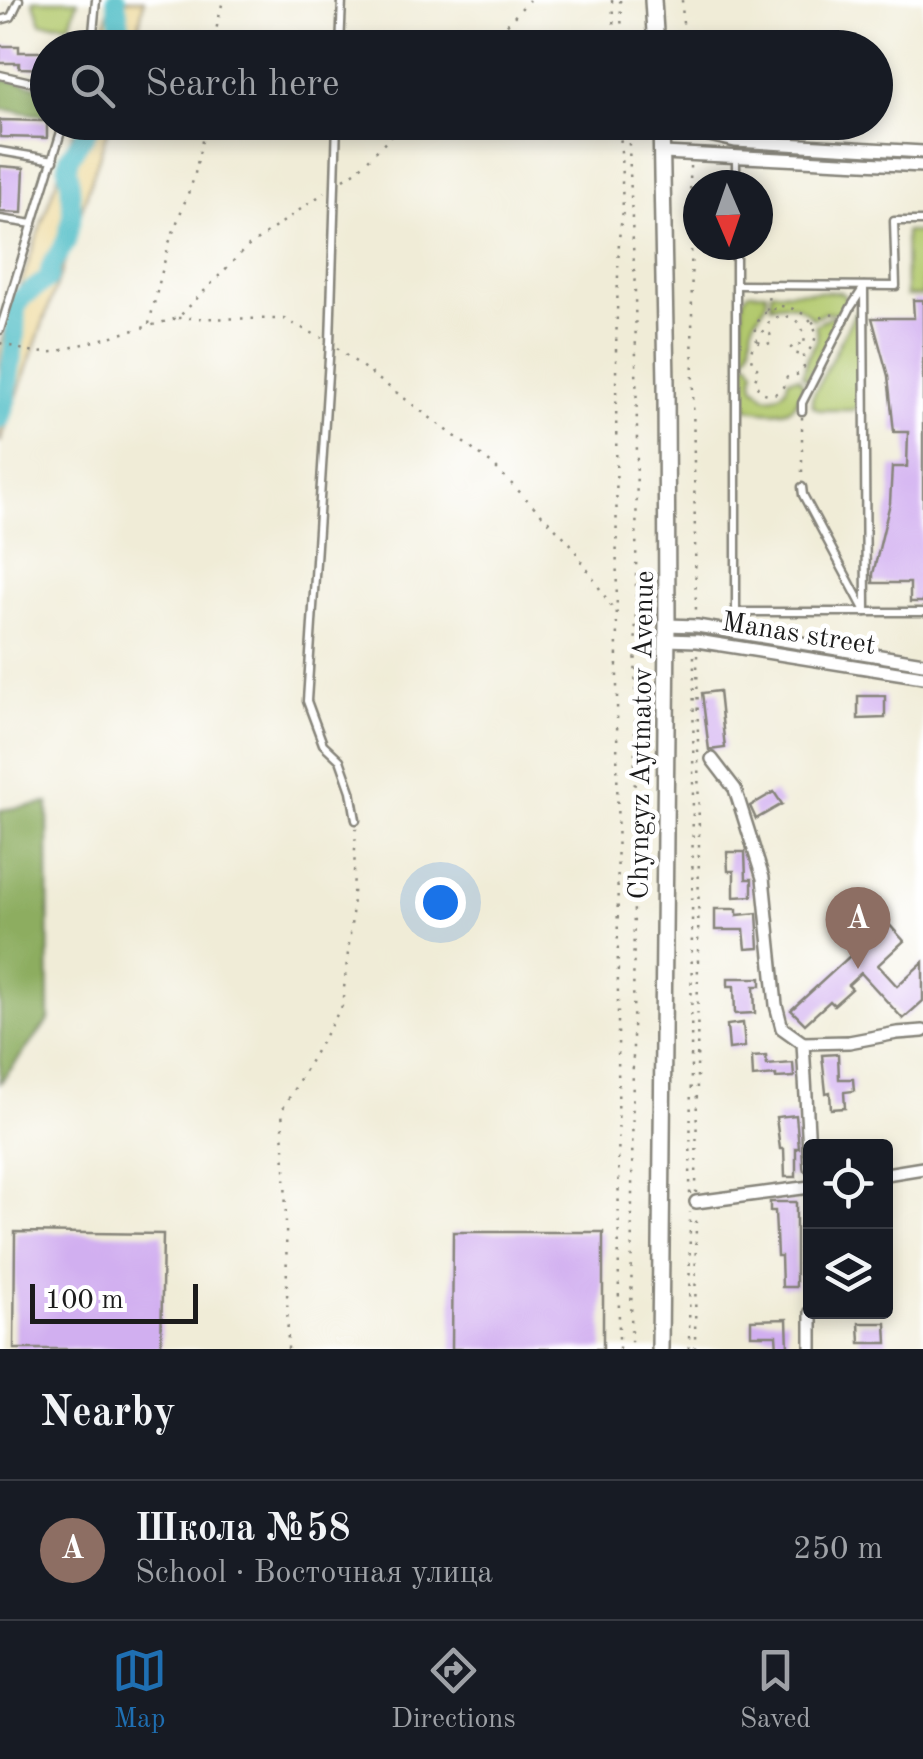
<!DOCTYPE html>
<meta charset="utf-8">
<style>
:root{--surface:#171b24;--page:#242831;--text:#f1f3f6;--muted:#9ea1a6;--line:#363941;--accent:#1f6fb2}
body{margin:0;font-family:"Old Standard TT",serif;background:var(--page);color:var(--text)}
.controls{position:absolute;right:30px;bottom:30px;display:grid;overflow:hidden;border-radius:10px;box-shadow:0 5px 15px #0003}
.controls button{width:90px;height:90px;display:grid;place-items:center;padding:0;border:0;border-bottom:2px solid var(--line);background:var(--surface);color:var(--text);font:50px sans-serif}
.compass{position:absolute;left:683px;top:170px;width:90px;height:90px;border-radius:50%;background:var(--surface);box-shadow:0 5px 15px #0003;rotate:178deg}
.scale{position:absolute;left:30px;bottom:25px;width:168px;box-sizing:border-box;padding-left:10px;border:5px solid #1c1c1c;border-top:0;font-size:28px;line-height:35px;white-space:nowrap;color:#1c1c1c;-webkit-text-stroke:8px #fff;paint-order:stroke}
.you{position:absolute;left:440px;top:902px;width:35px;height:35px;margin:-25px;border:8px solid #fff;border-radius:50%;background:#1a73e8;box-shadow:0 0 0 15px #1a73e833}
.badge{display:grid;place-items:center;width:65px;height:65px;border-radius:50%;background:var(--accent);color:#fff;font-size:32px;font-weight:700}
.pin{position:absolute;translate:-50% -82px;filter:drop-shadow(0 2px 5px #0008)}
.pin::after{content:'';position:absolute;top:52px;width:35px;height:30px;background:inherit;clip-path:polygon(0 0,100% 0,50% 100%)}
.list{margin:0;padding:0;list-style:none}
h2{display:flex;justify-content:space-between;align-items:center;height:130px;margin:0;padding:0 40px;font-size:42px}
h2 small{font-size:32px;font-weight:400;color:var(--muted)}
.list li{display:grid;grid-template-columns:65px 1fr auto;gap:30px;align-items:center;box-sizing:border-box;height:140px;padding:0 40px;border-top:2px solid var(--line)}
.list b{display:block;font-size:38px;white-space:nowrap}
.list p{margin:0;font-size:32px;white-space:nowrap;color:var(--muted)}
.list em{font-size:32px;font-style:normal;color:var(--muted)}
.icon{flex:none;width:55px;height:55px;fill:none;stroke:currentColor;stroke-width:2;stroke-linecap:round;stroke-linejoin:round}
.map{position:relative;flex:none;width:923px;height:1349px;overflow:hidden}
.search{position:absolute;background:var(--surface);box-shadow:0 5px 15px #0003;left:30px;right:30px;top:30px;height:110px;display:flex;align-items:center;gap:25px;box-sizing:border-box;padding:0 35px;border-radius:55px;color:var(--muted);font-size:38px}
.sheet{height:270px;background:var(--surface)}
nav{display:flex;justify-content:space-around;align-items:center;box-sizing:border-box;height:140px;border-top:2px solid var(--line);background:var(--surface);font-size:28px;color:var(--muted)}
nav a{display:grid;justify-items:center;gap:5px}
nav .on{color:var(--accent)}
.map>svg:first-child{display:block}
</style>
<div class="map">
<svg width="923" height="1349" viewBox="0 0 923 1349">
<rect width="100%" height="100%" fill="#fff"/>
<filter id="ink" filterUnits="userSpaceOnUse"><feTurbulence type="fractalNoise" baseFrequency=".01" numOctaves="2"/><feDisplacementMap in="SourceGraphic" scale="20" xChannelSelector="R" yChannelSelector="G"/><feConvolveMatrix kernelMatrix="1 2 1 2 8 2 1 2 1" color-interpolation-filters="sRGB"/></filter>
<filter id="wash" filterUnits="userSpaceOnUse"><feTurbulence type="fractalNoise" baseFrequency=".0048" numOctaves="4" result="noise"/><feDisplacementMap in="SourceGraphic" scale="40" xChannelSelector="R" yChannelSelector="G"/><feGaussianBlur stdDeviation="2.25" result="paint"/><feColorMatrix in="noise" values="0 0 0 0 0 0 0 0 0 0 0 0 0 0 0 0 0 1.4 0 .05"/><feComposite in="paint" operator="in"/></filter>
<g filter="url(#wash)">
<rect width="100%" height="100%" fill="#f0ecd7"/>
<g fill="#b2c96d" stroke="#677244" stroke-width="2.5">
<polygon points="33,0 78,0 70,24 41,23"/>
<polygon points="905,232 923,232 923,296 906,296"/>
<path d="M771 291 840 292 845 296 846 303 841 312 824 313 813 319C802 306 787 300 771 306Z"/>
<path d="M749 292H766C769 307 759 311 753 323 751 335 754 352 742 359L743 299Z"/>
<polygon points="855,312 859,312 860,315 859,405 853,410 820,410 813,406 812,398"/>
<path d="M829 317H840L807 380 802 374C805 370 805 364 807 359 811 345 822 344 815 325Z"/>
<path d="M749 361 755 370 753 378 754 386 765 396C777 398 787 392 788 379L798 377 804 385C801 391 798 403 792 407 784 415 752 411 744 407L742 364Z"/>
</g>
<g fill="#8dad60" stroke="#54643e" stroke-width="2.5">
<polygon points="0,78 47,88 47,116 0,109"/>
<polygon points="48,803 49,1020 0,1083 0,810"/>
</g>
<g fill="#eeda9e" stroke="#857b5d" stroke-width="2.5">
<polygon points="111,0 144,0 135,47 100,47"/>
<polygon points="76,123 110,123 62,270 0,443 0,345"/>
</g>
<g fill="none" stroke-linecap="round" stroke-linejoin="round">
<g stroke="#4fbdc6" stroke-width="20">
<polyline points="116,0 124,48"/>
<polyline points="0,419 6,400 15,337 16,309 21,298 48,279 51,266 66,241 72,214 70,183 67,169 69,158 93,122"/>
</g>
</g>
<g id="blocks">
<g fill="#d1aff0">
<polygon points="0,46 19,46 19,52 48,52 48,69 19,68 19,63 0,63"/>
<polygon points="0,120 47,121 47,138 0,137"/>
<polygon points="0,166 24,168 22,213 0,212"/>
<polygon points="913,300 923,300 923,602 910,602 910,583 873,583 873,574 890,503 892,467 907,467 908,432 894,432 888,376 872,318 914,318"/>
<polygon points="719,691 725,748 709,750 702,693"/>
<polygon points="858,696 885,696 885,718 858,719"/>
<polygon points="774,792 782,804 756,819 750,806"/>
<polygon points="727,852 745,852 746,879 752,879 752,896 734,897 734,871 728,871"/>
<polygon points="715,909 737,909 737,915 757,913 759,948 746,949 744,930 715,930"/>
<polygon points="887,922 904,941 878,965 897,986 923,962 923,1001 903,1019 861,973 848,985 852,989 834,1005 830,1001 805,1024 791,1010"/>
<polygon points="728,978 761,978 761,986 754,986 755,1013 735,1014 734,986 728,986"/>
<polygon points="743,1023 745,1047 729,1049 727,1025"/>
<polygon points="838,1054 839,1079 853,1079 854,1091 844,1092 845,1108 831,1109 830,1092 826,1093 822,1055"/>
<polygon points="766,1056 767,1065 793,1063 794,1077 776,1078 776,1075 753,1077 752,1057"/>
<polygon points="796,1115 799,1148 796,1148 796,1177 785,1177 784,1149 780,1149 776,1117"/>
<polygon points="770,1202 796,1202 796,1287 782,1287 781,1256 777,1256 775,1211 770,1211"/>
<polygon points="15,1232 163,1234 161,1349 14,1349"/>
<polygon points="453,1232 603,1232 603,1349 452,1349"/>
<polygon points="787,1319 788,1349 777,1349 776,1335 751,1335 751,1320"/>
<polygon points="859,1323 886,1323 887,1343 860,1343"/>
</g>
</g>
</g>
<g filter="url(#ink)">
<use href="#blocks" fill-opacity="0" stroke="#86847a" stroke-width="2.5"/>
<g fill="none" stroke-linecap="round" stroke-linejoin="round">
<g stroke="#86847a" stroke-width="11">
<g id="service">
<polyline points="0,20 11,17 19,0"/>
<polyline points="88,48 93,33 96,0"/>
<polyline points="340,48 342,0"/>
<polyline points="0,75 48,86"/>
<polyline points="337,122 330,343 307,701 323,744 340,760 351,791 356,820"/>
<polyline points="0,151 54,160"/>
<polyline points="736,156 736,185"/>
<polyline points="0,219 33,224"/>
<polyline points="737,285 896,286 894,221 923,221"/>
<polyline points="864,286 866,612"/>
<polyline points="0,330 64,122"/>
<polyline points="802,411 802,403 851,307 864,287"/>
<polyline points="802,487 803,495 865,611"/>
<polyline points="736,612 923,612"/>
<polyline points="736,631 736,245"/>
</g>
</g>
<g stroke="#86847a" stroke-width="16">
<g id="minor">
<polyline points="661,129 688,130 735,141 923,152"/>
<polyline points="663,153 923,166"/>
<polyline points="667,625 697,626 923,663"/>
<polyline points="667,640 697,641 923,677"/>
<polyline points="712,759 735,789 763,878 776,1005 782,1028 803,1043 810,1167"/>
<polyline points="803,1043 849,1042 897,1033 923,1031"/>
<polyline points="886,1174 923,1168"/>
<polyline points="696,1202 810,1187"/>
<polyline points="811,1349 811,1312"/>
</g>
</g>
<g stroke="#86847a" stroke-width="20">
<g id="secondary">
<polyline points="653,0 656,48"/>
<polyline points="660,1349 667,625 666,384 661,122"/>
</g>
</g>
<g stroke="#86847a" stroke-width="2.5" stroke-dasharray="2.5 8" stroke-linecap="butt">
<polyline points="612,0 615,48"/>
<polyline points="620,0 623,48"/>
<polyline points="682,0 684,48"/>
<polyline points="212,48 223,0"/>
<polyline points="486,48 529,0"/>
<polyline points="628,122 635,292 637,431 631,1349"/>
<polyline points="690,166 696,613"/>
<polyline points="344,179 355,172 406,122"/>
<path d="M781 306C808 309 830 333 804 355V367L799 374 785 378C785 394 770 399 758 389L755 379 759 370C749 362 748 351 757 341L754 326 762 314Z"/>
<polyline points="767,310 769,293"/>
<polyline points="178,318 284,319 322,338"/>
<polyline points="812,323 826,315 840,314"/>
<polyline points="149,324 169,243 194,178 206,122"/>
<path d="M758 342 765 345 770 343 772 340 770 334 762 333C774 304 809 315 804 346L795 343 791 348 793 353 803 355"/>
<polyline points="0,343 34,353 55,352 178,318 246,248 325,192"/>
<polyline points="337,348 492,464 570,543 615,612"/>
<polyline points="802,417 802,479"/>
<polyline points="696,1193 699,839 697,651"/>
<polyline points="690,1194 694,652"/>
<polyline points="288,1349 285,1165 282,1110 342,1006 352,917 356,827"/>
<polyline points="619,1349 616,350 619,238 623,211 620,122"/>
<polyline points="689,1349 690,1212"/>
<polyline points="695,1349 696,1216"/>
</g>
<use href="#service" stroke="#fff" stroke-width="6"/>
<use href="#minor" stroke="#fff" stroke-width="11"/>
<use href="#secondary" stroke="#fff" stroke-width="15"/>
</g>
</g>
<g text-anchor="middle" stroke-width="9" stroke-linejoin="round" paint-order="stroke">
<g font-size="28" fill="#1c1c1c" stroke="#fff">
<text transform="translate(799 632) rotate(9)" y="10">Manas street</text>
<text transform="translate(640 735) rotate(-89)" y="10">Chyngyz Aytmatov Avenue</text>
</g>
</g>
</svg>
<div class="controls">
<button><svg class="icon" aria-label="locate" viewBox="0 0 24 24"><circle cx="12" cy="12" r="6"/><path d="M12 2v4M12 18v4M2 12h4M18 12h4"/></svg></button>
<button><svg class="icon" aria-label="layers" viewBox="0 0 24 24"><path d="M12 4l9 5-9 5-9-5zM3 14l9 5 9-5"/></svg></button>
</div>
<svg class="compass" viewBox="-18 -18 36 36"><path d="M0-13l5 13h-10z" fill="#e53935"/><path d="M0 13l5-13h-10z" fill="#9ea1a6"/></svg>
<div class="scale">100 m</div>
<div class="you"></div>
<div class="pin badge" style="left:858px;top:969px;background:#8d6e63">A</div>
<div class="search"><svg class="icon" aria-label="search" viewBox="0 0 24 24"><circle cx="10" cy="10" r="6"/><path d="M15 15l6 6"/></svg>Search here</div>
</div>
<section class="sheet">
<h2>Nearby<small></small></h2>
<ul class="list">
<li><span class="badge" style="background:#8d6e63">A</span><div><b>Школа №58</b><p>School · Восточная улица</p></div><em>250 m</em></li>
</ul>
</section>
<nav>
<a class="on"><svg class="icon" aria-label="map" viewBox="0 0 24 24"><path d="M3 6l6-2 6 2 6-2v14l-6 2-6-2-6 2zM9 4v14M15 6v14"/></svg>Map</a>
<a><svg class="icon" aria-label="directions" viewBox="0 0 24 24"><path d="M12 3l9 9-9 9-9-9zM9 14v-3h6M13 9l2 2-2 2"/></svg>Directions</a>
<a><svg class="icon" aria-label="saved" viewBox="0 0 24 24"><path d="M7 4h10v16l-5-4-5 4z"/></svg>Saved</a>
</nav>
